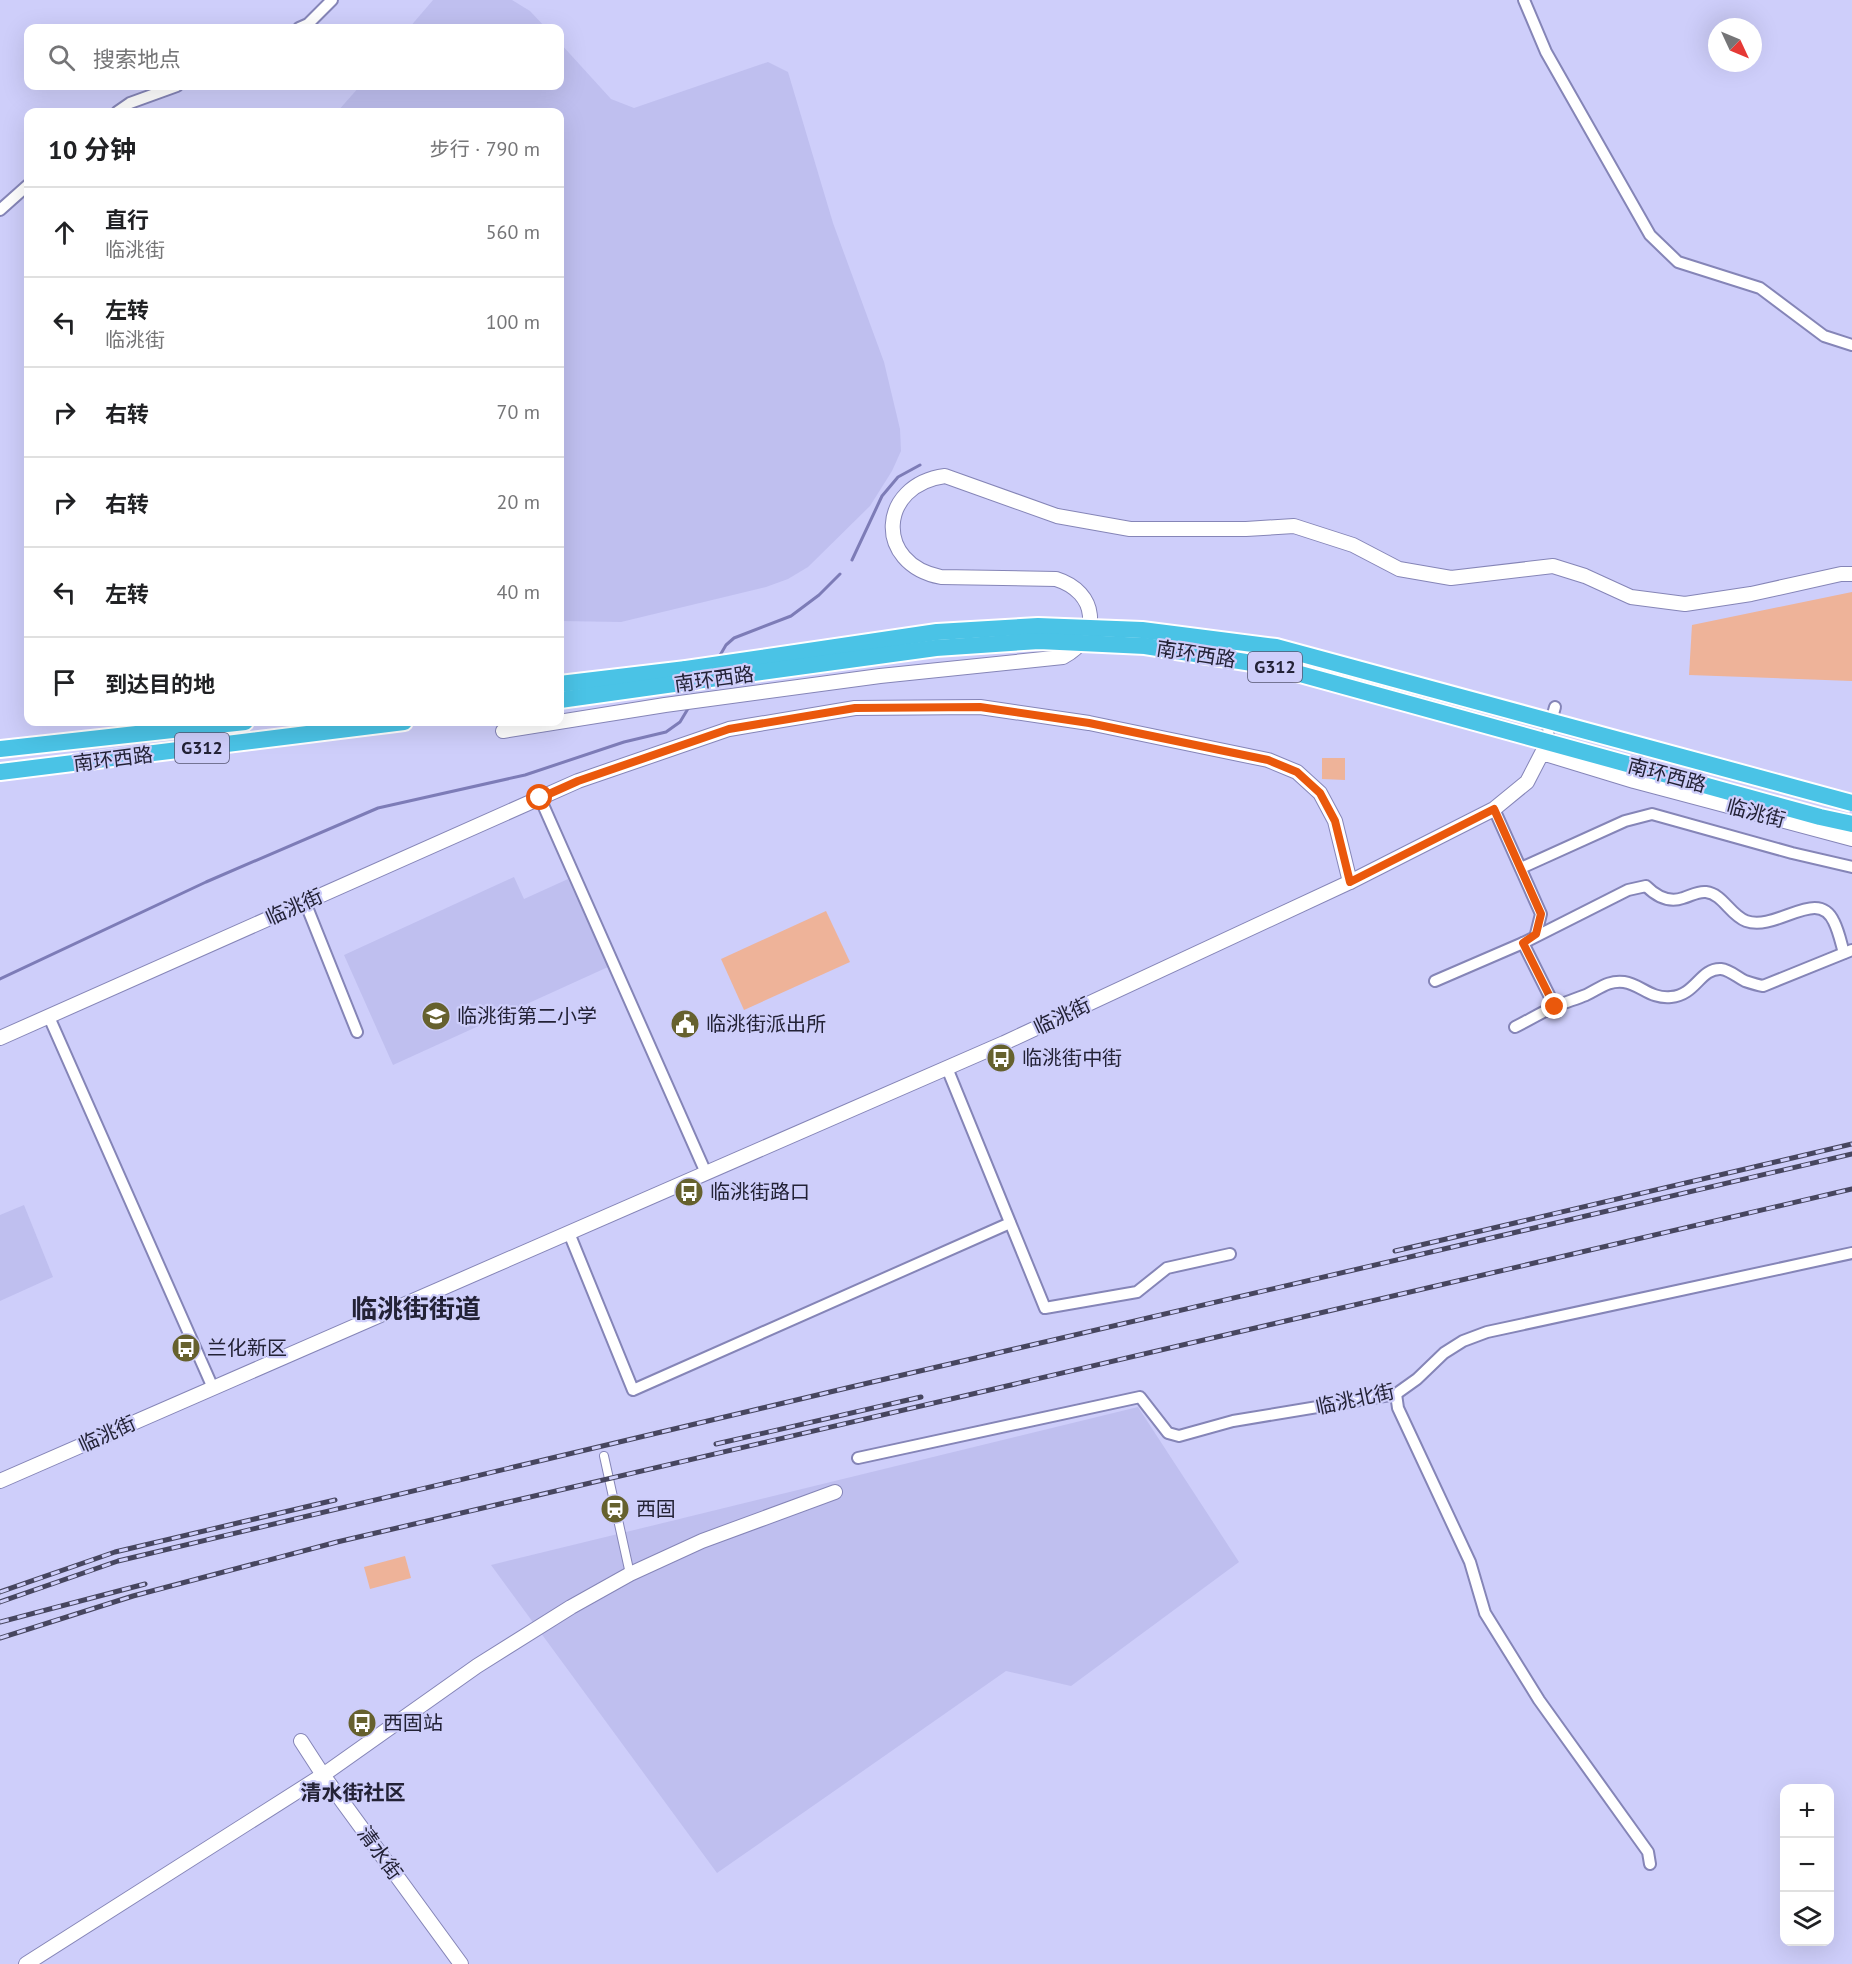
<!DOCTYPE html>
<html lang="zh">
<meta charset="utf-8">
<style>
:root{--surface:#fff;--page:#f2f2f2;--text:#202124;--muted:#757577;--line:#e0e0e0}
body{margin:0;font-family:"PT Sans","Noto Sans SC",sans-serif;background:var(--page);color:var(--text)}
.controls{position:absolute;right:18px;bottom:18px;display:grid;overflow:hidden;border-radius:12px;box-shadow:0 6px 24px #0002}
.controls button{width:54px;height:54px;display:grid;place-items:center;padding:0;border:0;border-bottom:2px solid var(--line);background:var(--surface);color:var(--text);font:30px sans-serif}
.compass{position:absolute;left:1708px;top:18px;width:54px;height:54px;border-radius:50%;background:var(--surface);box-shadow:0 6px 24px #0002;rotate:134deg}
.stop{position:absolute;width:18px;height:18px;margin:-14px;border:4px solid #ea580c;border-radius:50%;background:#fff}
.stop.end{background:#ea580c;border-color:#fff;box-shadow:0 2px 6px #0008}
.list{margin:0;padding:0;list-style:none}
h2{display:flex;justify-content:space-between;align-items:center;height:78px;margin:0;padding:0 24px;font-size:26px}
h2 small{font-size:20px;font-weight:400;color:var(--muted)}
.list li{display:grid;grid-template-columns:39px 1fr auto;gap:18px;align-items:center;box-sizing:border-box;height:90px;padding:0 24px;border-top:2px solid var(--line)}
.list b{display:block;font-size:22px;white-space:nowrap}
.list p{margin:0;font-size:20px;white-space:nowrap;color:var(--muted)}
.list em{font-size:20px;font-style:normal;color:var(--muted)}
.icon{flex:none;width:33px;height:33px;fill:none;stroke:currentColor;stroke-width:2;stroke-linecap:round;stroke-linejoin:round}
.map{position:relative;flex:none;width:1852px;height:1964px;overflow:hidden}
.search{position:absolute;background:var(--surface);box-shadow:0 6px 24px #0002;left:24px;top:24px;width:540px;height:66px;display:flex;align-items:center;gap:15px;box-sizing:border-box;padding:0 21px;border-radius:12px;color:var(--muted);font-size:22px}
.panel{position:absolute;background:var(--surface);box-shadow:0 6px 24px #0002;left:24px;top:108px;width:540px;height:618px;border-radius:12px}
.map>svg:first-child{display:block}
</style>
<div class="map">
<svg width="1852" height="1964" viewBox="0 0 1852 1964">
<rect width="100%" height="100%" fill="#cecefa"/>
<g fill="#bfbfef">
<polygon points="433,0 512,0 530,11 546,28 409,28"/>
<polygon points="560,43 611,99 634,108 768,62 788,72 833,223 884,362 900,429 901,451 892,471 870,506 808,567 788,579 766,587 621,622 560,621 560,112 337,112 360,86 560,86"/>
<polygon points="514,877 524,899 568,879 608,967 393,1065 344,955"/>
<polygon points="24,1205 53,1277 0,1301 0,1215"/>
<polygon points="1138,1407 1239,1562 1071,1686 1006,1671 717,1873 491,1565"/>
</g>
<g fill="#eeb399">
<polygon points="1852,592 1852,681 1689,675 1692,625"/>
<polygon points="1322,758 1345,758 1345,780 1322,779"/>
<polygon points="826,911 850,962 744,1010 721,959"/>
<polygon points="405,1556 411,1578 370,1589 364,1567"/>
</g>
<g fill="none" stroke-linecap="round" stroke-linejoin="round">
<g stroke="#7d7cb7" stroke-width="3">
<polyline points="852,560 882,496 898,477 920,465"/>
<polyline points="719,657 726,645 734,638 791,616 819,595 840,574"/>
<polyline points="0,979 206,882 378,808 525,775 624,742 666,732 680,722 689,707"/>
</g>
<g stroke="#8585b7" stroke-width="10">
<polyline id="pedestrian" points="604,1456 630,1574"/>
</g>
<g stroke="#8585b7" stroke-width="14">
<g id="minor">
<polyline points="1524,0 1546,52 1650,235 1678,262 1760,288 1824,336 1852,345"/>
<polyline points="299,28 308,24 332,0"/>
<polyline points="117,112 130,103 177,86"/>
<polyline points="0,210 28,185"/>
<polyline points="1544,747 1555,707"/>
<polyline points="540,798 706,1173"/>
<polyline points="1494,809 1541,914 1536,934"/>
<polyline points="1521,868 1625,821 1652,814 1792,853 1852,867"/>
<polyline points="305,902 357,1032"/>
<polyline points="1523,943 1555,1007"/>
<path d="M1435 981 1523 943 1628 890 1646 886C1656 896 1669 903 1683 898 1691 896 1697 891 1706 892 1723 894 1730 915 1746 921 1777 932 1818 886 1834 922 1839 932 1841 943 1844 953"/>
<polyline points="49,1017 213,1388"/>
<path d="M1515 1027C1529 1020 1542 1012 1556 1006 1566 1002 1576 999 1586 995 1599 989 1608 980 1624 982 1642 985 1650 999 1671 997 1696 995 1700 968 1721 969 1730 970 1737 977 1745 981 1751 983 1757 985 1763 986L1852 950"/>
<polyline points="947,1068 1045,1308 1137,1292 1167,1268 1230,1254"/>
<polyline points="569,1233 633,1390 1010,1223"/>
<polyline points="1396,1394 1398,1408 1470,1562 1485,1613 1539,1700 1648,1852 1650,1864"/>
<polyline points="858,1458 1140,1397 1168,1433 1179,1436 1233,1421 1396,1394 1417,1379 1444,1353 1463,1341 1487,1332 1852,1253"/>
</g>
</g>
<g stroke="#8585b7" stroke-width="16">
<g id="tertiary">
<path d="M503 731 665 705 880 676 1063 657C1102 636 1098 592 1056 579L941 577C874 564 878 485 945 476L1057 516 1130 529H1246L1294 526 1353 545 1399 569 1451 578 1553 566 1585 576 1631 597 1685 604 1751 594 1841 574H1852"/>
<polyline points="0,1038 578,781 729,729 855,708 980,707 1089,723 1268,760 1297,772 1320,793 1335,821 1350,882"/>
<polyline points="0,1481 1004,1043 1350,882 1494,809 1527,782 1542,753 1634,781 1852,839"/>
<polyline points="301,1741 323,1775 461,1964"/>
<polyline points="26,1964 323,1775 477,1666 571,1607 630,1574 702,1541 835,1492"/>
</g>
</g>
<g stroke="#fff" stroke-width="20">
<g id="trunk">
<polyline points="560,684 686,669"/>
<polyline points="560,700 681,683"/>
<polyline points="0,749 245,722"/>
<polyline points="0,772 404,722"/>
</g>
</g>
<use href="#pedestrian" stroke="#fff" stroke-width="8"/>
<use href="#minor" stroke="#fff" stroke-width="10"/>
<use href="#tertiary" stroke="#fff" stroke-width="14"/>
<use href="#trunk" stroke="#4ac3e6" stroke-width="16"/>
<g stroke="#47465f" stroke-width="5">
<g id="rail">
<polyline points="1395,1251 1852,1144"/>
<polyline points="716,1444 921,1397"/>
<polyline points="0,1592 115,1552 335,1500"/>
<polyline points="0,1602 118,1561 851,1387 1852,1154"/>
<polyline points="0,1622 145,1584"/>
<polyline points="0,1638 133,1596 337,1542 1852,1189"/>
</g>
</g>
<use href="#rail" stroke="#cecefa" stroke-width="3" stroke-dasharray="9" stroke-linecap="butt"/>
<g stroke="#fff" stroke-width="20" stroke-linecap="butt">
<g id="trunk-bridge">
<polyline points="686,669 937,632 1038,626 1142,630 1276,647 1852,803"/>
<polyline points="681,683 936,648 1039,641 1145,646 1271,666 1820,817 1852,824"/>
</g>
</g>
<use href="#trunk-bridge" stroke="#4ac3e6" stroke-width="16"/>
</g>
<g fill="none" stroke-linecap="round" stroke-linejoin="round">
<polyline stroke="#ea580c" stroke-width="8" points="540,798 578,781 729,729 855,708 980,707 1089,723 1268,760 1297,772 1320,793 1335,821 1350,882 1494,809 1541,914 1536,934 1523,943 1555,1007"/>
</g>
<defs>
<g id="school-disc" transform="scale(1.5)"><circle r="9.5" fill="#66612e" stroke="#cecefa"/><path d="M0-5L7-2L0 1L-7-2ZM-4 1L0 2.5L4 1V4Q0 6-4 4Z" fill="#fff"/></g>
<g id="civic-disc" transform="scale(1.5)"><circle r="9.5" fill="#66612e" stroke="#cecefa"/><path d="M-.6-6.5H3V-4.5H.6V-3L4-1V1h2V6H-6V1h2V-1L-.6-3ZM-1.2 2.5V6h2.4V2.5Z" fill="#fff"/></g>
<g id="bus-disc" transform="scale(1.5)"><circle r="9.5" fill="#66612e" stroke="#cecefa"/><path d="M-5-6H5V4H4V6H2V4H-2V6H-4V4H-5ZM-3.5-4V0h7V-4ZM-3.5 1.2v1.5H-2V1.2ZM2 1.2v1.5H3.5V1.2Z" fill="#fff"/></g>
<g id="station-disc" transform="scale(1.5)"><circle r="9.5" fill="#66612e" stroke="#cecefa"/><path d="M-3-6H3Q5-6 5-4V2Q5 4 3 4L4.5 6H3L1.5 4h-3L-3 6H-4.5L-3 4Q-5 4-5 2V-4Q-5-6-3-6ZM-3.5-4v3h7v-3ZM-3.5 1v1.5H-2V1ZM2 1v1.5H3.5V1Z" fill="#fff"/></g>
</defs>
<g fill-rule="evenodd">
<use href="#school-disc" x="436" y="1016"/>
<use href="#civic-disc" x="685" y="1024"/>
<use href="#bus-disc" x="1001" y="1058"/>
<use href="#bus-disc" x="689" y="1192"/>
<use href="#bus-disc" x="186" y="1348"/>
<use href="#station-disc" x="615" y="1509"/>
<use href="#bus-disc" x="362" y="1723"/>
</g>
<g text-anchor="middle" stroke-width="4.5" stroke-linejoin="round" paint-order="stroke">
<g fill="#cecefa" stroke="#565671" stroke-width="1.5">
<rect x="1248" y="652" width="54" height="30" rx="4.5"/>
<rect x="175" y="733" width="54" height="30" rx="4.5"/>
</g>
<g font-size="18" font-weight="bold" fill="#232236">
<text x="1275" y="673">G312</text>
<text x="202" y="754">G312</text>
</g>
<g font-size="20" fill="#232236" stroke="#cecefa">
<text transform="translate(1196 654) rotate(9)" y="7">南环西路</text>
<text transform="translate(714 679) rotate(-8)" y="7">南环西路</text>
<text transform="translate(113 759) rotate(-7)" y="7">南环西路</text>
<text transform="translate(1667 775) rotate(15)" y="7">南环西路</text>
<text transform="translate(1756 813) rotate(15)" y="7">临洮街</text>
<text transform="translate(294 907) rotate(-24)" y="7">临洮街</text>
<text transform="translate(1062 1016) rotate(-25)" y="7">临洮街</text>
<text transform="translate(1355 1399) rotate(-12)" y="7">临洮北街</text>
<text transform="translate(107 1434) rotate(-24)" y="7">临洮街</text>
<text transform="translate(380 1853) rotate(54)" y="7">清水街</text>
</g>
<g font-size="20" fill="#232236" stroke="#cecefa" text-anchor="start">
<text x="457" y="1023">临洮街第二小学</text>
<text x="706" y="1031">临洮街派出所</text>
<text x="1022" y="1065">临洮街中街</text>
<text x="710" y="1199">临洮街路口</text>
<text x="207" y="1355">兰化新区</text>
<text x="636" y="1516">西固</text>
<text x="383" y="1730">西固站</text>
</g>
<g font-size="21" font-weight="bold" fill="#232236" stroke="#cecefa">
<text x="353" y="1800">清水街社区</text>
</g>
<g font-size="26" font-weight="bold" fill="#232236" stroke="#cecefa">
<text x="416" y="1318">临洮街街道</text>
</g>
</g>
</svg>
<div class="controls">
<button>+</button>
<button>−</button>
<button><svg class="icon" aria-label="layers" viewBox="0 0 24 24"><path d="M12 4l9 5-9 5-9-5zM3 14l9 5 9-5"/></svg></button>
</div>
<svg class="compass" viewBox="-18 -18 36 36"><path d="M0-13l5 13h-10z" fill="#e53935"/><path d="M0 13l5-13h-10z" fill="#757577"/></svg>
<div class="stop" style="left:540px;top:798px"></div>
<div class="stop end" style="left:1555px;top:1007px"></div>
<div class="search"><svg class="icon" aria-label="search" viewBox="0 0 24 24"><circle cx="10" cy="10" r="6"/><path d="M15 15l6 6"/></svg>搜索地点</div>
<section class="panel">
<h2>10 分钟<small>步行 · 790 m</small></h2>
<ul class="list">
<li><svg class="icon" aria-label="ahead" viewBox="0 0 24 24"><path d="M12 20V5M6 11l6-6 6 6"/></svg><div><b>直行</b><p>临洮街</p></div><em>560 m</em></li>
<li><svg class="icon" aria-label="left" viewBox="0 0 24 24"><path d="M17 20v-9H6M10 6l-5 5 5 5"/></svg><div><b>左转</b><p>临洮街</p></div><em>100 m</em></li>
<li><svg class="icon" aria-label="right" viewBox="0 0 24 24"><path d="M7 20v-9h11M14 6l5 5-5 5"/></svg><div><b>右转</b></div><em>70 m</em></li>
<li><svg class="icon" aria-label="right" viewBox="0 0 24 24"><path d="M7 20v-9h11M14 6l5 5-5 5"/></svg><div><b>右转</b></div><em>20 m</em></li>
<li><svg class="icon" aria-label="left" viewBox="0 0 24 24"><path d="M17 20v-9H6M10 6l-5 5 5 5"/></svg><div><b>左转</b></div><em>40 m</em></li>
<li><svg class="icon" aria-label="arrive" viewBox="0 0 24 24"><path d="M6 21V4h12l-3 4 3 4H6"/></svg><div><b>到达目的地</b></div></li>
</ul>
</section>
</div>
